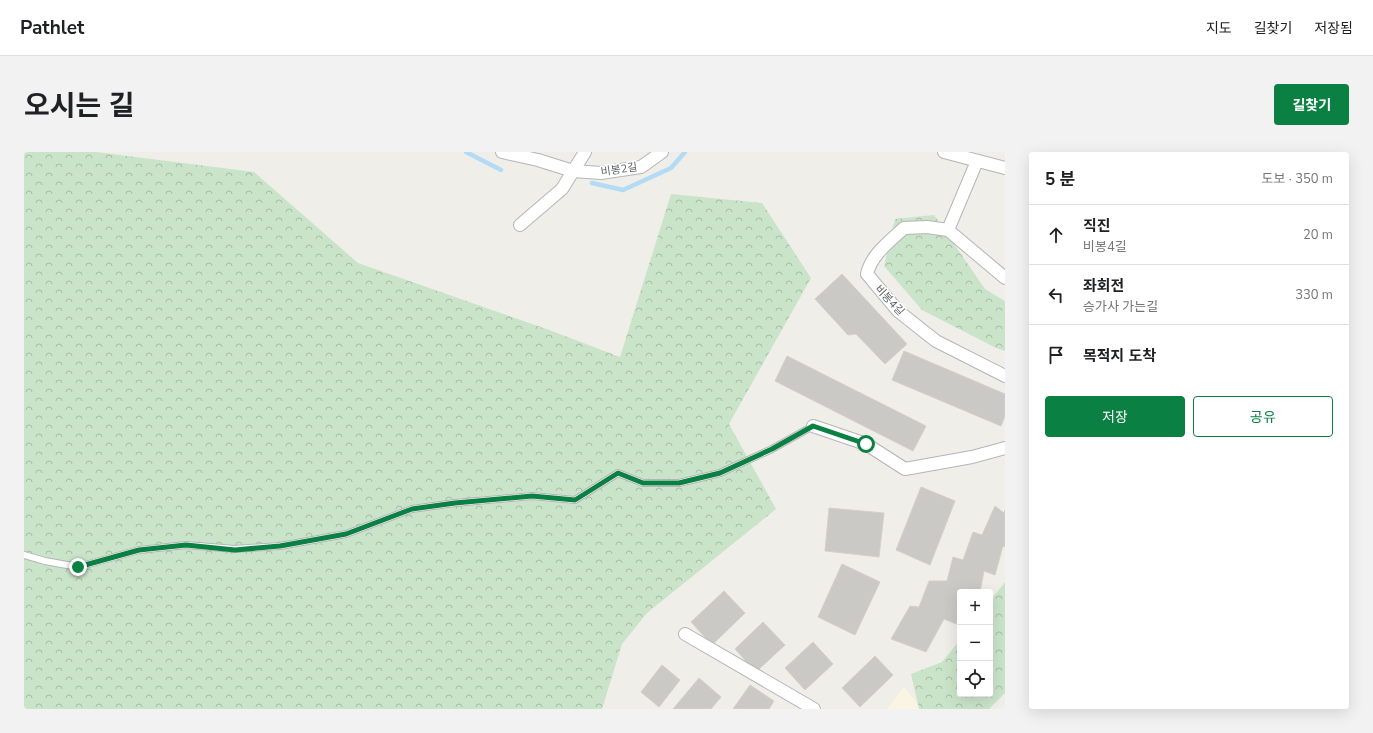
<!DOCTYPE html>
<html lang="ko">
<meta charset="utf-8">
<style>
:root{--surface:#fff;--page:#f2f2f2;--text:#202124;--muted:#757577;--line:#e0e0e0;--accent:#0b8043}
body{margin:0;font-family:"Nunito Sans","Noto Sans KR",sans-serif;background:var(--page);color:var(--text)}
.controls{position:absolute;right:12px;bottom:12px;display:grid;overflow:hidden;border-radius:4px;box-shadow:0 4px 16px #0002}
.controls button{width:36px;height:36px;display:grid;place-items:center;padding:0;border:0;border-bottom:1px solid var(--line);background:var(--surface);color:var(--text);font:20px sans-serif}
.stop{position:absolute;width:12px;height:12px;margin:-9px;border:3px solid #0b8043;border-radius:50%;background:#fff}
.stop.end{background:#0b8043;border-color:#fff;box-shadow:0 1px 4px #0008}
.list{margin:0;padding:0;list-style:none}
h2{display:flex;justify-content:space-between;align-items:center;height:52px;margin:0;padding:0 16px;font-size:17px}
h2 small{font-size:13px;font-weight:400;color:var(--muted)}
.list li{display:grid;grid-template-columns:26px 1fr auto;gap:12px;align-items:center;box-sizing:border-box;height:60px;padding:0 16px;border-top:1px solid var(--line)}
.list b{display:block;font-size:15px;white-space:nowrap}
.list p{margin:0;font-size:13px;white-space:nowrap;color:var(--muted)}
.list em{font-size:13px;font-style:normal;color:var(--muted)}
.actions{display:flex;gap:8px;padding:12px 16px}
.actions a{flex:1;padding:9px 0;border:1px solid var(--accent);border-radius:4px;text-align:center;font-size:14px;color:var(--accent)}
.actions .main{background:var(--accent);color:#fff}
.icon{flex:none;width:22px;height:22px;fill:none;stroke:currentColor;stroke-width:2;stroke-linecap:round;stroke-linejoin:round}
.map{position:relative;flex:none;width:981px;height:557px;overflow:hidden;border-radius:4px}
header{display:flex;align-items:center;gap:24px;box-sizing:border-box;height:56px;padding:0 20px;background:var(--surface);border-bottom:1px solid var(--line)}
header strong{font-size:19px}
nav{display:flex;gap:22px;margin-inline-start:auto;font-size:14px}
.intro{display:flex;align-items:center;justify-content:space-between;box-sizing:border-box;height:96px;padding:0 24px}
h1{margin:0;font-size:28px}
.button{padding:10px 18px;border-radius:4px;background:var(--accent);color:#fff;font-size:14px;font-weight:700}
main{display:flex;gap:24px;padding:0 24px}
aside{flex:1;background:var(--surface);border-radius:4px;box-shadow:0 4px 16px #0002}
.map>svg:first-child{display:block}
</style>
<header>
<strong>Pathlet</strong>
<nav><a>지도</a><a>길찾기</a><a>저장됨</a></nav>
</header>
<div class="intro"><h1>오시는 길</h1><a class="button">길찾기</a></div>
<main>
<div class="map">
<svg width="981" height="557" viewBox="0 0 981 557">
<defs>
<pattern id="forest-crowns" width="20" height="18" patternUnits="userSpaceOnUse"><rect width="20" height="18" fill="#cae4c9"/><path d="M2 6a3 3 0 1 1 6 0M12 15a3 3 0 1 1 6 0" fill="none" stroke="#a7bca7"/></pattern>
</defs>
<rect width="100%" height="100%" fill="#f0eee9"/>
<polygon fill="#faf4e3" points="880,535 898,557 863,557"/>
<g fill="url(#forest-crowns)">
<polygon points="0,0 72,0 230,20 334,111 528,179 596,205 647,42 738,51 787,126 705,272 752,357 623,461 598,492 578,557 0,557"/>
<polygon points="910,63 961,137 981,149 981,199 972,196 898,158 860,114 871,67"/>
<polygon points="981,430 981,541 965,557 895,557 887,522 918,510 936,488 936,542 966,542 966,449"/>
</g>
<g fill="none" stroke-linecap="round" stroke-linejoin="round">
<g stroke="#b4dbf5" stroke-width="4.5">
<polyline points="442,0 477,18"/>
<polyline points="568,31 599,38 647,16 661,0"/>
</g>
</g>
<g fill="#cbc9c5" stroke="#d4d0c8">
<polygon points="818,122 883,192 861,212 832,182 824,183 791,147"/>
<polygon points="880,199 981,242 981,264 977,274 868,228"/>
<polygon points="763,204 902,274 889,299 751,229"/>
<polygon points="897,335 931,349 906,413 872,398"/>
<polygon points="971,354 980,361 981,358 981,395 979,394 971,423 960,419 956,440 936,440 936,455 932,472 920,467 902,500 867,487 886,454 895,455 905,429 923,429 929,405 939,408 949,380 958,383"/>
<polygon points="805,356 860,361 855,405 801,399"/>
<polygon points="818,412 856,430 831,483 794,465"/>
<polygon points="700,439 721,461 688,493 667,470"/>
<polygon points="739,470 761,493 732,520 711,497"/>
<polygon points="789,490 809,512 781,538 761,516"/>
<polygon points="851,504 869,523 836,555 818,536"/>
<polygon points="638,513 656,528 635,555 617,540"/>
<polygon points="675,526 697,545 687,557 649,557"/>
<polygon points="726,533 750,549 745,557 709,557"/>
</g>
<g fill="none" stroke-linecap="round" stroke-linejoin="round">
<g stroke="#b4b5b9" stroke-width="8">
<polyline id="lane" points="0,403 21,409 54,415 115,398 162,393 211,397 256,394 322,382 388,357 431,351 508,344 551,348 594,321 619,331 655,331 696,321 748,297 789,274"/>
</g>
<g stroke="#b4b5b9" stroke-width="14">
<g id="street">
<polyline points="478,0 514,8 549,19 577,21 617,15 638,0"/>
<polyline points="920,0 981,16"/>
<polyline points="496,73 538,37 561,0"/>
<polyline points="924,78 953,9"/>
<path d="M981 126 924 78 903 75 880 76C866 89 847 103 843 122L874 159 912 189 981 224"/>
<polyline points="789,274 842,292 881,317 948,305 981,296"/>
<polyline points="661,482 790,557"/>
</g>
</g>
<use href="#lane" stroke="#fff" stroke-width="6"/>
<use href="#street" stroke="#fff" stroke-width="12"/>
</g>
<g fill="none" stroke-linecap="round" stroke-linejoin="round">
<polyline stroke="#0b8043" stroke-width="5" points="54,415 115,398 162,393 211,398 256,394 322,382 388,357 431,351 508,344 551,348 594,321 619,331 655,331 696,321 748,297 789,274 842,292"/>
</g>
<g text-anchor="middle" stroke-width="3" stroke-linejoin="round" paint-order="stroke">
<g font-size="11" fill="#606367" stroke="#fff">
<text transform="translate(595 17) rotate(-8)" y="4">비봉2길</text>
<text transform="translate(866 148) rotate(47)" y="4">비봉4길</text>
</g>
</g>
</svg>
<div class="controls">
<button>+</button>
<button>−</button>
<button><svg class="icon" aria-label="locate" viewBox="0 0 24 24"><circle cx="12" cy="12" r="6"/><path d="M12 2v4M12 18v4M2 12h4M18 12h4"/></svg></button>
</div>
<div class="stop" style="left:842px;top:292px"></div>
<div class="stop end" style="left:54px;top:415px"></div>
</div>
<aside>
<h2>5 분<small>도보 · 350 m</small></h2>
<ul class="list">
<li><svg class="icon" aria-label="ahead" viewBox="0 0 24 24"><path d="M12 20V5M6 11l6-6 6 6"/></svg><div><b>직진</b><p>비봉4길</p></div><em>20 m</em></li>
<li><svg class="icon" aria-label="left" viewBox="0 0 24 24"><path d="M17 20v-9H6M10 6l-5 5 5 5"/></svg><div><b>좌회전</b><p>승가사 가는길</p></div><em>330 m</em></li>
<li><svg class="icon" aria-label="arrive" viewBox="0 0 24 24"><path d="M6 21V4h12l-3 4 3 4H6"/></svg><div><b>목적지 도착</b></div></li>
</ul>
<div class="actions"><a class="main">저장</a><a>공유</a></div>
</aside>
</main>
